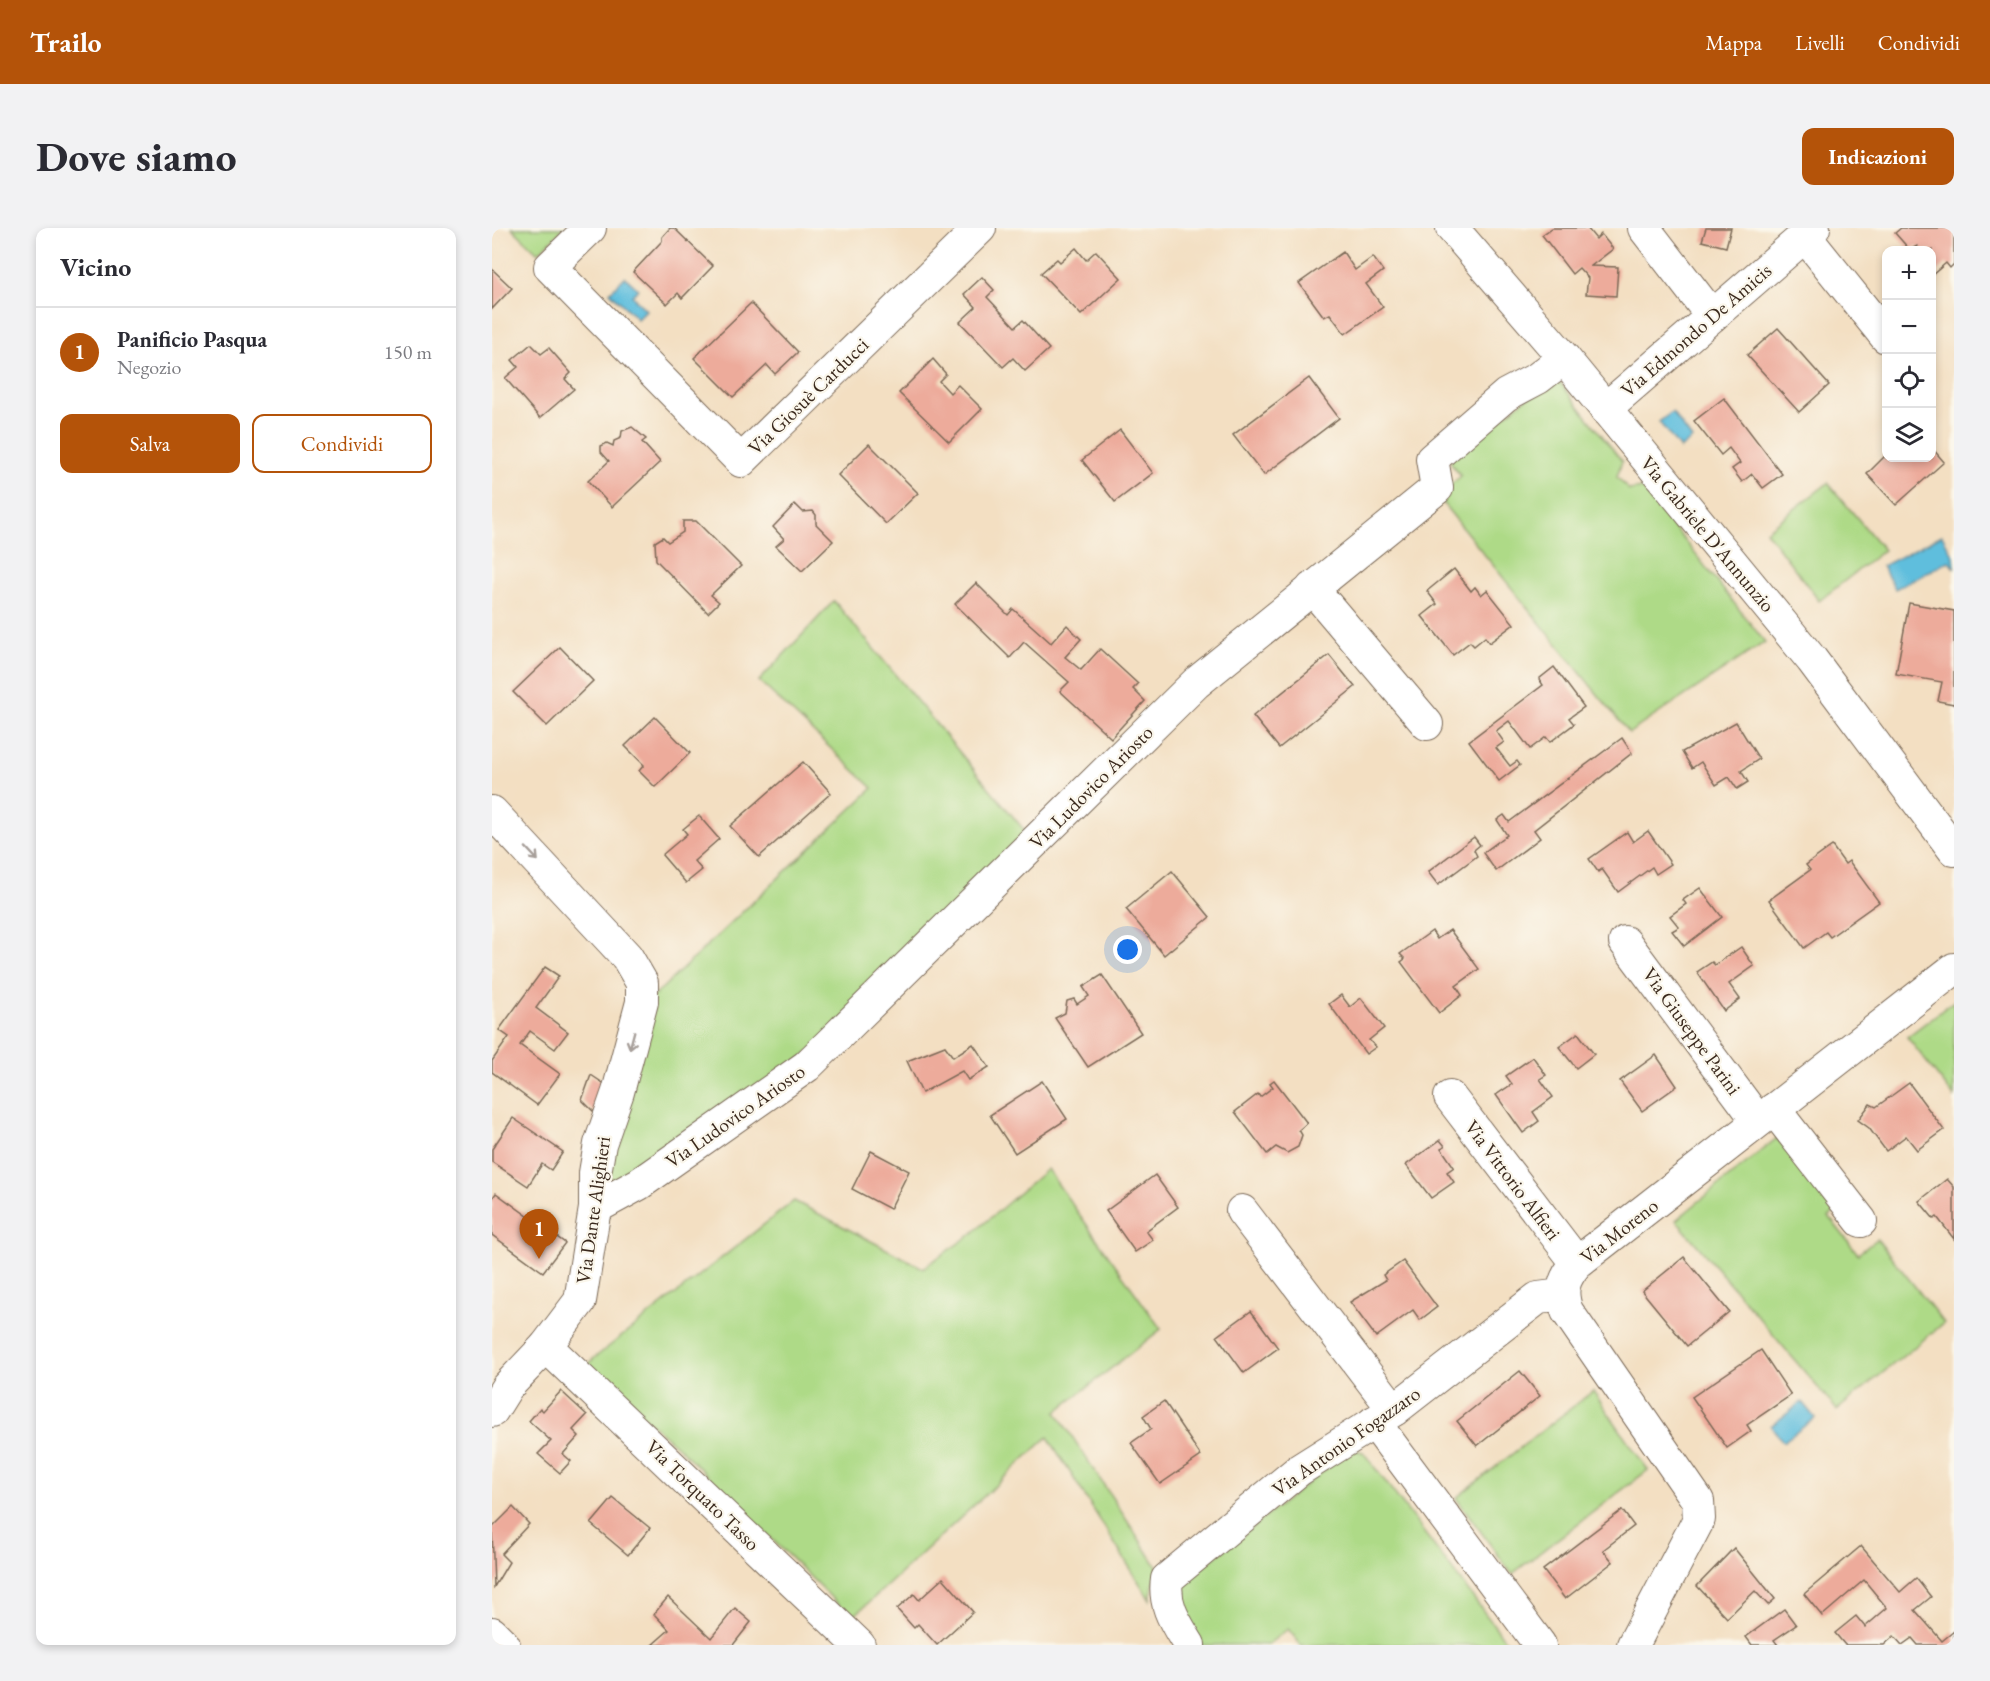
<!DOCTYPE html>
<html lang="it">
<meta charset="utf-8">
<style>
:root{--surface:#fff;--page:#f2f2f3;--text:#2b2b33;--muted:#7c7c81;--line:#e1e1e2;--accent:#b45309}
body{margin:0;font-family:"EB Garamond",serif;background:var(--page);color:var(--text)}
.controls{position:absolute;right:18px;top:18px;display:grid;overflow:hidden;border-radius:12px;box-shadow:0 3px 9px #0003}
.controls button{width:54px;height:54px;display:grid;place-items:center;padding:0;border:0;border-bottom:2px solid var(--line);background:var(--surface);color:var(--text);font:30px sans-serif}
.you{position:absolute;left:636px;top:722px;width:21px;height:21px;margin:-15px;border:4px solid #fff;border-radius:50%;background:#1a73e8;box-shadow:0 0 0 9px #1a73e833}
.badge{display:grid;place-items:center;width:39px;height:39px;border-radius:50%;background:var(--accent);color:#fff;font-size:20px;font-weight:700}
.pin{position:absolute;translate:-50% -50px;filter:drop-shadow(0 2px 3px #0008)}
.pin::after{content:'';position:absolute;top:32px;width:21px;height:18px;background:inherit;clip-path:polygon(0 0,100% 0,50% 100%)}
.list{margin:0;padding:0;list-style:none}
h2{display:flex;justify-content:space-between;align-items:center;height:78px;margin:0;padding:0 24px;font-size:26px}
h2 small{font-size:20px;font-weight:400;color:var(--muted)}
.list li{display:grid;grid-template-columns:39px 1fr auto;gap:18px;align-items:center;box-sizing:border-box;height:90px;padding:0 24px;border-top:2px solid var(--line)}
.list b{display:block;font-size:22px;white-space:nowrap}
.list p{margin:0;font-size:20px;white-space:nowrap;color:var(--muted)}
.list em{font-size:20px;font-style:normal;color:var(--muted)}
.actions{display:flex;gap:12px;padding:18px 24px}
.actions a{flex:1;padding:14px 0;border:2px solid var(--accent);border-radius:12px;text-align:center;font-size:21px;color:var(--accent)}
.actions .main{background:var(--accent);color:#fff}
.icon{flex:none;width:33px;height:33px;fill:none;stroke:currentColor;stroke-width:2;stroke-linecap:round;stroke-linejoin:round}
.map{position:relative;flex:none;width:1462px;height:1417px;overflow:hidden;border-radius:12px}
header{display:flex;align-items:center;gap:36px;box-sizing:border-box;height:84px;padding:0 30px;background:var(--accent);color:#fff}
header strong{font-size:28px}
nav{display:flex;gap:33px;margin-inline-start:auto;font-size:21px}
.intro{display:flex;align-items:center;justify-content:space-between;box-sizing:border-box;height:144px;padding:0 36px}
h1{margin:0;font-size:42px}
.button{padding:15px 27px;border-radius:12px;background:var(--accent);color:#fff;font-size:21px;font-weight:700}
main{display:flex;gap:36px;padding:0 36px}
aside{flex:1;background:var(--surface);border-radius:12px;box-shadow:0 3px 9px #0003}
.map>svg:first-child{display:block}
</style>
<header>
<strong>Trailo</strong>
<nav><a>Mappa</a><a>Livelli</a><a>Condividi</a></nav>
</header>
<div class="intro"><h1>Dove siamo</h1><a class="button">Indicazioni</a></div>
<main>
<aside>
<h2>Vicino<small></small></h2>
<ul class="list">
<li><span class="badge">1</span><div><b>Panificio Pasqua</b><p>Negozio</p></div><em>150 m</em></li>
</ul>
<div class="actions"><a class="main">Salva</a><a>Condividi</a></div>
</aside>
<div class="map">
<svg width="1462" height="1417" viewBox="0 0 1462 1417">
<rect width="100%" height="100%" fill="#fbf7ec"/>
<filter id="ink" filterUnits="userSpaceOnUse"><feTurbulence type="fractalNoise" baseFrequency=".0167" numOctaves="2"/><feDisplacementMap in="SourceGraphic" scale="12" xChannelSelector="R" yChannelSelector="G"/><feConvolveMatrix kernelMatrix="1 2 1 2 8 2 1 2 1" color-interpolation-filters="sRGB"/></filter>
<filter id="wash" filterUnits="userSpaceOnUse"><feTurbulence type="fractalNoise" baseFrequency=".008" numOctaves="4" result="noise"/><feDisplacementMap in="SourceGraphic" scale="24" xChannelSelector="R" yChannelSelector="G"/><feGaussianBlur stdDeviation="1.35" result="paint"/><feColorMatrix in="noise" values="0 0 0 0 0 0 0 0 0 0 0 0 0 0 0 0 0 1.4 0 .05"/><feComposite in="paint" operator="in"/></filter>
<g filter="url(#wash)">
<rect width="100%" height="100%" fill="#f3dfc2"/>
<g fill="#aeda87" stroke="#748252" stroke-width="1.5">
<polygon points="20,0 72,0 46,25"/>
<polygon points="1063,148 1130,233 1125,249 1137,262 1151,260 1273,414 1137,505 945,268 969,248 960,237 958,230"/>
<polygon points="1336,255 1392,322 1327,373 1274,303"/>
<polygon points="342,373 538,609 311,830 125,955 113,946 161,769 381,560 267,453"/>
<polygon points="1462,773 1462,869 1415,809"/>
<polygon points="1285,910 1343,984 1337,989 1366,1026 1385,1011 1452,1095 1345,1182 1184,992"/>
<polygon points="555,941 669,1101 564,1184 668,1343 661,1357 658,1372 556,1209 360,1390 188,1221 95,1139 101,1131 302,973 431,1040 481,1005"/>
<polygon points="1101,1163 1156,1242 1020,1346 964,1270"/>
<polygon points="859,1221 871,1224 1017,1417 809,1417 796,1401 775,1417 709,1417 684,1360"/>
</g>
<g fill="#5fbedd" stroke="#4d747e" stroke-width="1.5">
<polygon points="133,49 146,61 140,68 154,82 145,91 118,64"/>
<polygon points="1180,184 1200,211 1188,221 1167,194"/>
<polygon points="1450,307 1462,329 1462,340 1457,333 1403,361 1390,338"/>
<polygon points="1310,1174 1323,1190 1291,1214 1279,1198"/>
</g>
<g id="blocks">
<g fill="#edab9b">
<polygon points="178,0 182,0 221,38 190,70 186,65 175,76 141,44 170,13 170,9"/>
<polygon points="1060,0 1095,0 1104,11 1109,6 1121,21 1099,38 1126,39 1124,68 1094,66 1096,50 1087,40 1080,46 1050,7"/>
<polygon points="1214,0 1239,0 1234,19 1210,13"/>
<polygon points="1409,0 1462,0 1462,36 1458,40 1454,35 1440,47 1440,22 1428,22 1425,18 1418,22 1403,5"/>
<polygon points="584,20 594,32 604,23 629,50 589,87 549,45 565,31 568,34"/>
<polygon points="851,24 863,42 881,29 891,43 874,56 891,79 853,106 838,86 832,89 807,55"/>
<polygon points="0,41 20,60 0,81"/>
<polygon points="490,49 502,62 495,69 523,99 531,92 557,121 533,143 521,130 511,139 468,94 484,79 472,66"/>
<polygon points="259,75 306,124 283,146 275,137 241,169 202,130"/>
<polygon points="1286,100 1337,157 1307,184 1255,127"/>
<polygon points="39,116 49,126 57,120 79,145 73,151 82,161 48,190 13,150 26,139 20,132"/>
<polygon points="441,131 454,146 447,153 458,165 466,157 490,181 457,214 407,165"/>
<polygon points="817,150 847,190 772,247 741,207"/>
<polygon points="1232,170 1290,246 1271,260 1260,246 1250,254 1240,241 1248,235 1237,220 1229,227 1202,193"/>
<polygon points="140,199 154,211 150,214 168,234 120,279 96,253 117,233 109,224 109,218 115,215 121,218 122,213 129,210 130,203"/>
<polygon points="628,202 661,245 623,274 590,232"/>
<polygon points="377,216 426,265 394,296 346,247"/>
<polygon points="1440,220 1452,234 1404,277 1375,246 1394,227 1394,230 1440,230"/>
<polygon points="303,276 311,284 321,283 324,287 324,296 341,313 310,343 284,318 292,311 281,299"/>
<polygon points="191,293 204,293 249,338 219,367 227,374 216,385 164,332 163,314 171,309 176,314 191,304"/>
<polygon points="962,341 979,363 983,359 989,367 995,362 1022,396 997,415 993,409 982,418 978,414 961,427 930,388 945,376 935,363"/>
<polygon points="484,355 516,387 521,381 559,415 575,397 589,411 573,429 589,442 608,421 646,456 641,461 653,473 619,510 568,463 577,454 532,414 518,430 463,376"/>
<polygon points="1417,375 1462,383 1462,476 1446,473 1450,454 1404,446"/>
<polygon points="68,419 101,453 55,498 21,464"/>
<polygon points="837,427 863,459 787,520 761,488"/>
<polygon points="1062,439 1092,479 1077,490 1082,496 1058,514 1054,509 1038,521 1017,493 1004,503 1012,514 1004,520 1018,538 1025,533 1028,537 1007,553 977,513 1051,457 1047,451"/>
<polygon points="163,489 198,525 163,559 147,543 152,537 133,518"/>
<polygon points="1244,494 1267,531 1249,543 1256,554 1245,561 1237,549 1224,557 1209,534 1200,540 1190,524"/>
<polygon points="1130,510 1140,525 1042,602 1048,610 1004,643 991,625 1015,607 1005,592 1012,587 1017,594"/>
<polygon points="311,534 339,565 267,629 238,598"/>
<polygon points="207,588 227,611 202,633 210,642 194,655 170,627 195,606 191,601"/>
<polygon points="1156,603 1179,636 1164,646 1160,639 1126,664 1110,641 1106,644 1097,631 1135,604 1141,614"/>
<polygon points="982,609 988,617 982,622 985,628 946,657 936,644"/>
<polygon points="1340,618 1353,636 1357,633 1387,674 1338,709 1334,704 1312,720 1277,672 1318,642 1314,637"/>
<polygon points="680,643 718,689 672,727 634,681"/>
<polygon points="1208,660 1230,689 1192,718 1180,703 1187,699 1178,688 1194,676 1191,672"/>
<polygon points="958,702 987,741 964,758 970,767 947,785 909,734 913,731 908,726 940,703 945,711"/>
<polygon points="1249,719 1262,738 1237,756 1248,771 1232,783 1205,744 1220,734 1223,737"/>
<polygon points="53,739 67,748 44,780 76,804 63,821 38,803 28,817 68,846 45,877 0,844 0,833 17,809 7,802"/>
<polygon points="610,747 649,805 596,839 563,790 573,785 575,773 582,771 585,776 597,768 591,759"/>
<polygon points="849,767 858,779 869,770 892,800 877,812 884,819 874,826 837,776"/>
<polygon points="1086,805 1102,826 1084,840 1067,819"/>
<polygon points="481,816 497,839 476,852 470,843 430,865 415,833 453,818 461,829"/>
<polygon points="1164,827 1185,858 1150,883 1128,853"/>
<polygon points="1041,829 1054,847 1048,851 1061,869 1041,884 1047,893 1031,905 1004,867 1020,856 1014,848"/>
<polygon points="99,847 114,857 106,884 101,883 90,872"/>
<polygon points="782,852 815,895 807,902 810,907 806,919 795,925 784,919 775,926 743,884 766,866 768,869 781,859 778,855"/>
<polygon points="550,853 575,891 523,925 498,887"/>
<polygon points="1417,855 1452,902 1425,922 1414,908 1394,923 1377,900 1366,892 1378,876 1384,879"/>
<polygon points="21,890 71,924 59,942 50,936 36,958 0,934 0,921"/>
<polygon points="948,912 953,918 949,920 962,939 955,944 962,954 939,970 914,937"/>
<polygon points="379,923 417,943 398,981 360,961"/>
<polygon points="663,947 686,979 654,1003 661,1012 643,1024 614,983"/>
<polygon points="1455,951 1462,959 1462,1011 1445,989 1442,991 1427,973"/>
<polygon points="4,965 73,1015 51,1044 0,1007 0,971"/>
<polygon points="1192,1029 1237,1084 1195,1118 1150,1063"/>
<polygon points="911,1033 945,1079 928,1092 921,1082 884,1109 858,1074 894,1052 891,1047"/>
<polygon points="759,1083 786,1120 752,1145 725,1108"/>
<polygon points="1269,1122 1299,1167 1255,1197 1259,1203 1235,1220 1200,1169"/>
<polygon points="1028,1143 1048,1168 985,1218 965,1193"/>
<polygon points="69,1163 95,1187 81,1202 87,1208 71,1226 79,1233 68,1245 46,1226 59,1213 37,1193 48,1180 51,1183"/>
<polygon points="672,1173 709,1228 668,1256 639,1215 659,1201 651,1188"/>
<polygon points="121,1270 158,1300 136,1327 99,1296"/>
<polygon points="21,1279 37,1296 9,1326 17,1334 2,1359 0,1300"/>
<polygon points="1130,1282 1142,1298 1111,1322 1121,1334 1073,1371 1051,1342"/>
<polygon points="1369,1318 1408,1364 1424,1350 1439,1369 1423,1382 1450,1413 1462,1403 1462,1417 1426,1417 1420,1410 1410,1417 1402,1408 1392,1417 1353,1417 1343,1405 1364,1388 1373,1399 1395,1380 1372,1352 1330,1388 1312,1366"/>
<polygon points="1242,1320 1283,1371 1276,1377 1263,1363 1235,1390 1205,1358"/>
<polygon points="451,1350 481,1384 445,1417 426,1396 422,1400 405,1381 422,1366 427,1372"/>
<polygon points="176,1369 219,1410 243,1380 259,1394 241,1417 160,1417 177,1402 162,1386"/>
<polygon points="1292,1381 1304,1397 1282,1412 1286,1417 1260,1417 1254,1409"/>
</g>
</g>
</g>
<g filter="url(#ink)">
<use href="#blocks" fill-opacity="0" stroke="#7b6957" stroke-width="1.5"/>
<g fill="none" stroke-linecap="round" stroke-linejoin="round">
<g stroke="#7b6957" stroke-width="34">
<g id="street">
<polyline points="98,0 58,39 249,233 488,0"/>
<polyline points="960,0 1072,130 1320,432 1462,622"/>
<polyline points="1152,0 1220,88"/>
<polyline points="1312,7 1394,109"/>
<polyline points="1113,181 1322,0"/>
<polyline points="820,360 935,496"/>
<polyline points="0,584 135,729 150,755 150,774 126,864 108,916 103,945 103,980 88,1073 54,1118 15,1159 0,1183"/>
<polyline points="1133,714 1266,893"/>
<polyline points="958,869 1085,1035"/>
<polyline points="1282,881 1369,993"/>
<polyline points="103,980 147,956 315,838 704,455 945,260 940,231 1014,167 1046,150 1072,130"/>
<polyline points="750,983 902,1182"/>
<polyline points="54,1118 367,1417"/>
<polyline points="882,1194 1048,1417"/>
<polyline points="0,1405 12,1417"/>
<path d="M697 1417C684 1395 671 1378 675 1351L807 1242 902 1182 1046 1070 1070 1067"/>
<path d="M1141 1417 1207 1291 1206 1273 1075 1083C1068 1063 1071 1051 1085 1035L1462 741"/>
</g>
</g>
<use href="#street" stroke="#fff" stroke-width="32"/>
</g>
<defs><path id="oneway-shaft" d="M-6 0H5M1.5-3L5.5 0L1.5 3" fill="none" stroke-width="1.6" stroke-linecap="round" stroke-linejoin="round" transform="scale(1.5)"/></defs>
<g stroke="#a79f9a">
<use href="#oneway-shaft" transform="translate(40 626) rotate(47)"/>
<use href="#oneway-shaft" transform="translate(140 812) rotate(105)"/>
</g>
</g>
<g text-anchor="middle" stroke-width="4.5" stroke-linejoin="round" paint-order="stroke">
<g font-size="20" fill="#3b2a1e" stroke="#fbf7ec">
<text transform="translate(1204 102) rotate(-41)" y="7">Via Edmondo De Amicis</text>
<text transform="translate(316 168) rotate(-44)" y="7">Via Giosuè Carducci</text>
<text transform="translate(1216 306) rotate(50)" y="7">Via Gabriele D'Annunzio</text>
<text transform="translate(599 559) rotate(-45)" y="7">Via Ludovico Ariosto</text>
<text transform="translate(1200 803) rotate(54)" y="7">Via Giuseppe Parini</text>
<text transform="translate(243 888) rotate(-35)" y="7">Via Ludovico Ariosto</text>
<text transform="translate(1021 952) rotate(53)" y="7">Via Vittorio Alfieri</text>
<text transform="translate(101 982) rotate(-82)" y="7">Via Dante Alighieri</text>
<text transform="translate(1127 1003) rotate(-38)" y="7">Via Moreno</text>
<text transform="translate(854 1213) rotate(-35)" y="7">Via Antonio Fogazzaro</text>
<text transform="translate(211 1267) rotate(44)" y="7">Via Torquato Tasso</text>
</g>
</g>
</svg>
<div class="controls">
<button>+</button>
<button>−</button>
<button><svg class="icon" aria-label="locate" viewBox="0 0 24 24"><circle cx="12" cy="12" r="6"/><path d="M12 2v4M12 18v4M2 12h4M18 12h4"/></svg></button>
<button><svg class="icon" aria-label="layers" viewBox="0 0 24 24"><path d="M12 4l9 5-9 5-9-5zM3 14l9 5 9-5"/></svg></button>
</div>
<div class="you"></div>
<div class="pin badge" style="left:47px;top:1031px">1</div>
</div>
</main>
